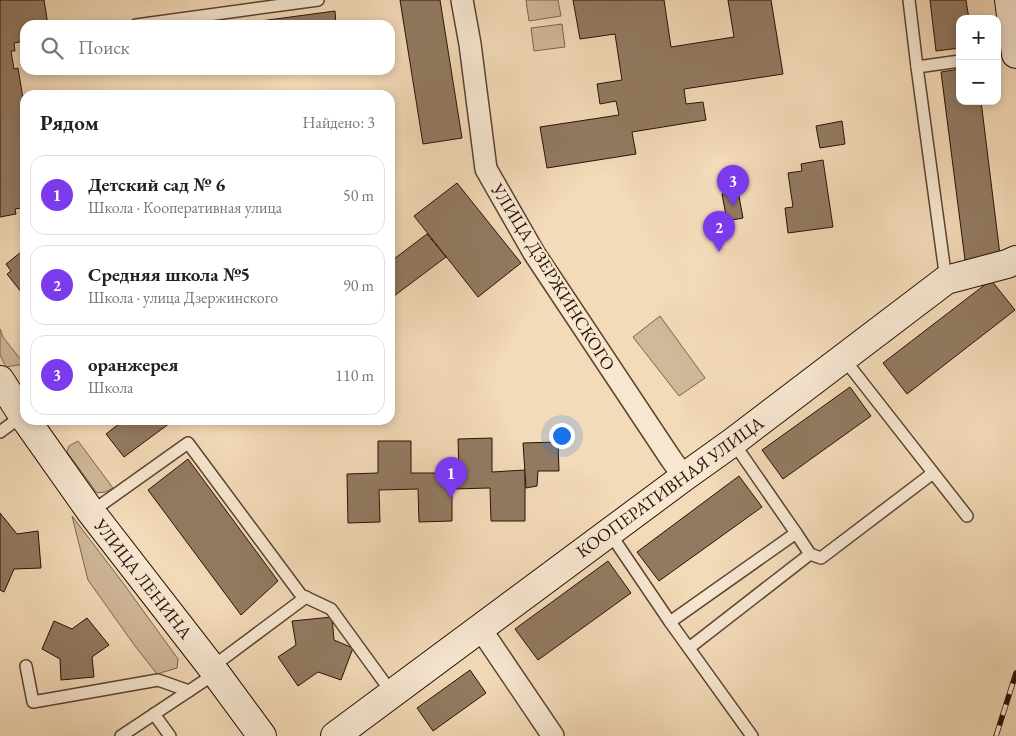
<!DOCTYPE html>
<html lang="ru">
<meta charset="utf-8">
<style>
:root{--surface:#fff;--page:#f6f6f6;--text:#222;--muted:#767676;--line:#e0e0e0;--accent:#7c3aed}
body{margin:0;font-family:"EB Garamond",serif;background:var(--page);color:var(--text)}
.controls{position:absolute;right:15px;top:15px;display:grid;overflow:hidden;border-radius:10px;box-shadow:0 2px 8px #0003}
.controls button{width:45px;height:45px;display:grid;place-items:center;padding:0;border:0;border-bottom:1px solid var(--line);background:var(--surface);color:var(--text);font:25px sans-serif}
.you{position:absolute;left:561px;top:435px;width:18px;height:18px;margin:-12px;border:4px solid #fff;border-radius:50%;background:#1a73e8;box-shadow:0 0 0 8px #1a73e833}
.badge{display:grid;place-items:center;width:32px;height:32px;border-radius:50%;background:var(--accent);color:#fff;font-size:16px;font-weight:700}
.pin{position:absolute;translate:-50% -41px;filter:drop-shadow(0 1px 2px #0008)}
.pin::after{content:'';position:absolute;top:26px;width:18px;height:15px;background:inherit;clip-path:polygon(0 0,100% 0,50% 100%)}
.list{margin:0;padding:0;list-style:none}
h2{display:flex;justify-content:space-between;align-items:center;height:65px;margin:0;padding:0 20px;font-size:21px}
h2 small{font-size:16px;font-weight:400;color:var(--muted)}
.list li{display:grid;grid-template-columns:32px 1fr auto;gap:15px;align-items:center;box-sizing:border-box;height:80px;margin:0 10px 10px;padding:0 10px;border:1px solid var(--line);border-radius:15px}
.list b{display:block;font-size:19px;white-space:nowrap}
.list p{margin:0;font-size:16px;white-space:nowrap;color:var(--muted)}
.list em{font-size:16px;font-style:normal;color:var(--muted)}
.icon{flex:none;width:28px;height:28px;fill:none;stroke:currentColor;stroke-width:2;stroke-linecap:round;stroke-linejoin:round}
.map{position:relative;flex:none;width:1016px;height:736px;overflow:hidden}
.search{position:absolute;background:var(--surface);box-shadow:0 2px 8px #0003;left:20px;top:20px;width:375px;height:55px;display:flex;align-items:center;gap:12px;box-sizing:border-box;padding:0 18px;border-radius:15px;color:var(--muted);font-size:19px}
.panel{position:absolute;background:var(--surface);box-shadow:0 2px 8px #0003;left:20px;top:90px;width:375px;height:335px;border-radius:15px}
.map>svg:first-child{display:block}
</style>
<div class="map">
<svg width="1016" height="736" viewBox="0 0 1016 736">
<rect width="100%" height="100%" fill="#f3dab8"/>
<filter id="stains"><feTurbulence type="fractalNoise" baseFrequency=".004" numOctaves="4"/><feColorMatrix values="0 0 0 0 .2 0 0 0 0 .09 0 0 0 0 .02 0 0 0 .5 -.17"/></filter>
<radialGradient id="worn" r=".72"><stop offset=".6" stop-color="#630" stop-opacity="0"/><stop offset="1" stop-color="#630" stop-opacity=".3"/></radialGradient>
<g fill="#d0b899" stroke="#7c644e">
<polygon points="526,0 558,0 561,16 529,21"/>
<polygon points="562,24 565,47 534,51 531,28"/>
<polygon points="660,316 705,378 679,396 633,337"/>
<polygon points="0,329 3,337 24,364 6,367 0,355"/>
<polygon points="78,441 113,488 105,492 97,493 67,452 69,446"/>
<polygon points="72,516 123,583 178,659 177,668 157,674 135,646 88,580"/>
</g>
<g fill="#927a62" stroke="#281104">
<polygon points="0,0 44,0 48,25 25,25 25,41 14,43 15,51 11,51 14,69 18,68 25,111 25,125 23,125 25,139 25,211 22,212 21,208 15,209 16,214 0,217"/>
<polygon points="400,0 440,0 462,138 423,144"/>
<polygon points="573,0 664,0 671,47 734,37 728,0 771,0 783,74 684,89 686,104 703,102 706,120 632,132 636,154 547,168 540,127 619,115 616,101 600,104 597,84 622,80 615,34 580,39"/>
<polygon points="930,0 966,0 969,19 960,19 960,48 936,51"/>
<polygon points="335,11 336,25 231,25"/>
<polygon points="960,69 960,101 981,101 1000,255 965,260 941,72"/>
<polygon points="842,121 845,144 820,148 816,126"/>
<polygon points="823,160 833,227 788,233 785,208 793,207 788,173 802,171 801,164"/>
<polygon points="457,183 521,263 478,297 414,216"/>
<polygon points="738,191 743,218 727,221 722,194"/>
<polygon points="427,234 446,257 390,299 390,262"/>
<polygon points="25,249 25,297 7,274 11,271 6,264"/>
<polygon points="991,280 1015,310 907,394 883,363"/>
<polygon points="850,387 871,416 783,479 762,450"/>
<polygon points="124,420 174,420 124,457 106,434"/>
<polygon points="492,438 492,472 525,470 525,521 491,521 490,488 452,489 452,521 419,522 418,489 379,490 380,522 348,523 347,474 378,473 378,441 411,441 411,473 459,473 458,439"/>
<polygon points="558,442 559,471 538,471 537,486 526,488 523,443"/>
<polygon points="188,459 278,581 241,615 148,490"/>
<polygon points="739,476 762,507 659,581 637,552"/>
<polygon points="0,513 17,534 38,531 41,568 14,569 4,592 0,590"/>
<polygon points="608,561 631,593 538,660 515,629"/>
<polygon points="332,617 334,640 353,648 341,680 318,672 298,686 278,657 296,645 292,621"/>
<polygon points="87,618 109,645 92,657 94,677 61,680 60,659 42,649 54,621 72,629"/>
<polygon points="470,670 486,693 433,731 417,708"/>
</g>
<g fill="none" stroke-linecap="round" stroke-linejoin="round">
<g stroke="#5b4331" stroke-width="14">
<g id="lane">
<polyline points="909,0 917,67 960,61"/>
<polyline points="136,25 318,0"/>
<polyline points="917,67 946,280"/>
<polyline points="844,359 967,516"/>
<polyline points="0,432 23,415"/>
<polyline points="91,512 188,443 301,595 331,609 392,693"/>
<polyline points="609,532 670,622 752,736"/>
<polyline points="796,533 810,554 821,558 933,473"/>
<polyline points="670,622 796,533 733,442"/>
<polyline points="689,648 810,554"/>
<polyline points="26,666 33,702 158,680 189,691"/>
<polyline points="212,667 306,597"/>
<polyline points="154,714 170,736"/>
<polyline points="121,736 216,673"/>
</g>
</g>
<g stroke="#5b4331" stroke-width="24">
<g id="street">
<polyline points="462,0 470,44 486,169 534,253 671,459 684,477"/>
<polyline points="480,628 553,736"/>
</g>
</g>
<g stroke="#281104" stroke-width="30">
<g id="secondary">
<polyline points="1009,0 1016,54"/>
<polyline points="0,380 25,419"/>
<polyline points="26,420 91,512 209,664 262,736"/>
<polyline points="335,736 684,477 733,442 946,280 1007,264 1016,260"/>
</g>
</g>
<use href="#lane" stroke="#f7e7d1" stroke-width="11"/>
<use href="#street" stroke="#f7e7d1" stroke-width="21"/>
<use href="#secondary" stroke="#f7e7d1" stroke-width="28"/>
<g stroke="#281104" stroke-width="5.5">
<polyline id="rail" points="996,736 1016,673"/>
</g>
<use href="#rail" stroke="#f7e7d1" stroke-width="4" stroke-dasharray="11" stroke-linecap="butt"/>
</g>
<g text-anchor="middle" stroke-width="4" stroke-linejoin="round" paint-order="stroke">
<g font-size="18" fill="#281104" stroke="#f7e7d1">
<text transform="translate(553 277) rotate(58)" y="6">УЛИЦА ДЗЕРЖИНСКОГО</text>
<text transform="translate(670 487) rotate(-36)" y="6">КООПЕРАТИВНАЯ УЛИЦА</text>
<text transform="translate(143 579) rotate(52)" y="6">УЛИЦА ЛЕНИНА</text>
</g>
</g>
<rect width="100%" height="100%" filter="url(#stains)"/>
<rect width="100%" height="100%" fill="url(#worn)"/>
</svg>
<div class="controls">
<button>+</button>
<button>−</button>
</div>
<div class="you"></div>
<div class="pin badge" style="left:451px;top:498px">1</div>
<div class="pin badge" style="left:719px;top:252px">2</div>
<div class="pin badge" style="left:733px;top:206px">3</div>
<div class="search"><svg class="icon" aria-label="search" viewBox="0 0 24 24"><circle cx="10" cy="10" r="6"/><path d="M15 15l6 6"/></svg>Поиск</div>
<section class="panel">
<h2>Рядом<small>Найдено: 3</small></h2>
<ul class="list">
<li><span class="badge">1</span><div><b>Детский сад № 6</b><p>Школа · Кооперативная улица</p></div><em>50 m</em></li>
<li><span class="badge">2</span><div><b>Средняя школа №5</b><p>Школа · улица Дзержинского</p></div><em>90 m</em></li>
<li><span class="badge">3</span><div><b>оранжерея</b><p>Школа</p></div><em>110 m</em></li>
</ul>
</section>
</div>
